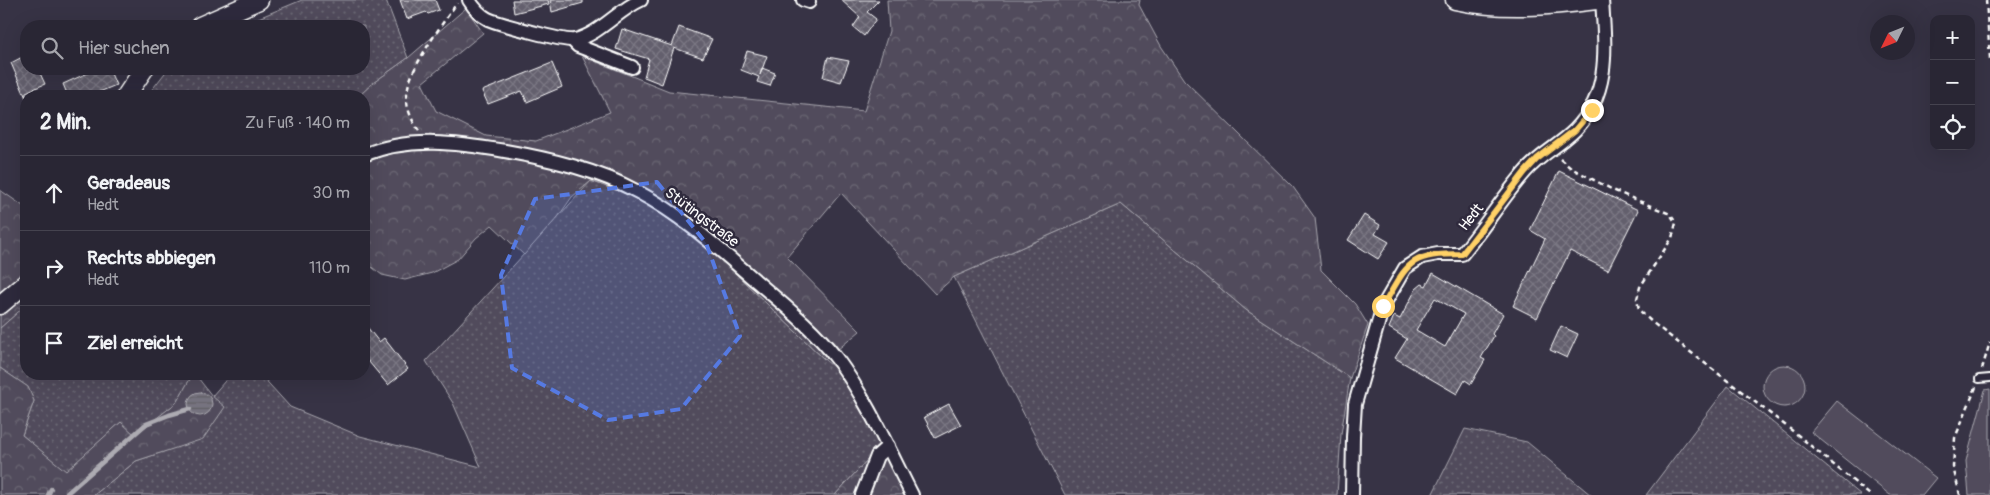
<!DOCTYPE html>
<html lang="de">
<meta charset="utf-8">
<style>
:root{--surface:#292634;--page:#353240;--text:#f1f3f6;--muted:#a5a5ac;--line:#45434f}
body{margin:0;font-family:Pangolin,sans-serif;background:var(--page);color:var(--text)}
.controls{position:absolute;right:15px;top:15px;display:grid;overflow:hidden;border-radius:10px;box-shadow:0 5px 20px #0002}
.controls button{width:45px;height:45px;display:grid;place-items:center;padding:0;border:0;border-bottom:1px solid var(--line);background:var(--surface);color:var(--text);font:25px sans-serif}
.compass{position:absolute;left:1870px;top:15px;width:45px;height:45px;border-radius:50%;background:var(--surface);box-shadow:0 5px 20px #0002;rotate:227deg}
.stop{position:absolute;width:15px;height:15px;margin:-11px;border:4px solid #ffd166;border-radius:50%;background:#fff}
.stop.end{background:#ffd166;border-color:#fff;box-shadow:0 1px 5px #0008}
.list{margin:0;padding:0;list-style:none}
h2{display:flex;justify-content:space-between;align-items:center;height:65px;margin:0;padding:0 20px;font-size:21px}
h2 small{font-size:16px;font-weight:400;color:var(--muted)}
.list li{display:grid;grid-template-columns:32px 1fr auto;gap:15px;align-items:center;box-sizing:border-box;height:75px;padding:0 20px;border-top:1px solid var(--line)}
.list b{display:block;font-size:19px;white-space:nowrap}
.list p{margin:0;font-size:16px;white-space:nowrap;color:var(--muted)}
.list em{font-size:16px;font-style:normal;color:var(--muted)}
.icon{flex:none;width:28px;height:28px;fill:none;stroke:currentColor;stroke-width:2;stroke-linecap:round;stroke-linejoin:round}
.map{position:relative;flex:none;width:1990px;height:495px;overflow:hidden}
.search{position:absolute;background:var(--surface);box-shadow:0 5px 20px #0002;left:20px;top:20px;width:350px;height:55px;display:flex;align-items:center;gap:12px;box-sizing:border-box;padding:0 18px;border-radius:20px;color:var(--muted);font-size:19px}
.panel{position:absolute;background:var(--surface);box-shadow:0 5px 20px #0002;left:20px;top:90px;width:350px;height:290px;border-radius:20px}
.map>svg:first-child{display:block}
</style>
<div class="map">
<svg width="1990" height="495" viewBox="0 0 1990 495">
<defs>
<pattern id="grass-dots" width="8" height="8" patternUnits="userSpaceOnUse" patternTransform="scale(1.25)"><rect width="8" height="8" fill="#514c5c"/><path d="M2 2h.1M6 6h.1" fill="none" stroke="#6b6774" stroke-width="1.8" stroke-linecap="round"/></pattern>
<pattern id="forest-crowns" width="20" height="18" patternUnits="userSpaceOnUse" patternTransform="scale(1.25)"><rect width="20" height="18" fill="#514c5c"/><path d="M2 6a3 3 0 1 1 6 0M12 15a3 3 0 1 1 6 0" fill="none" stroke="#6b6774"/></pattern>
<pattern id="water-rules" width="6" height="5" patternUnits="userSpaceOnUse" patternTransform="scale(1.25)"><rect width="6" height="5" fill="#76737f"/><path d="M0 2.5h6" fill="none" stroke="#5f5e63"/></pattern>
<pattern id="building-cross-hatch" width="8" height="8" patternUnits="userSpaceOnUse" patternTransform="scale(1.25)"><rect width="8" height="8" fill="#635f6d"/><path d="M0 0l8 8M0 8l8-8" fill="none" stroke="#7a7783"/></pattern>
</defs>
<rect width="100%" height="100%" fill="#373345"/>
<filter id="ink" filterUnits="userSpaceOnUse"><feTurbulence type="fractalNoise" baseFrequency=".02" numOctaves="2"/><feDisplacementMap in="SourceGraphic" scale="10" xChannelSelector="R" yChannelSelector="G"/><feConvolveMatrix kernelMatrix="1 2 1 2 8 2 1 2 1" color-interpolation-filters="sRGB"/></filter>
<g filter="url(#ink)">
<g fill="url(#grass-dots)" stroke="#a8a6ae">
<polygon points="302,0 386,0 408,58 373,83 359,96 147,96 168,69 364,69 364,26 239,26"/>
<polygon points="591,181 640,199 709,248 825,360 843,375 880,446 835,495 94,495 136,461 203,438 212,396 231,374 260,374 290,407 360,436 481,467 453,403 426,361"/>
<polygon points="1121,204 1246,310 1350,378 1341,434 1337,495 1065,495 954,277"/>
<polygon points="26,305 26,374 193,374 176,403 135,436 121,422 66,472 22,435 34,401 28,387 0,368 0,328"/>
<polygon points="1728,386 1861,495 1646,495"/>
<polygon points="1465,429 1527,442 1591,495 1432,495"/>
</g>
<g fill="url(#forest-crowns)" stroke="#a8a6ae">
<polygon points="887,0 1140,0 1139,5 1161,46 1184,80 1293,187 1315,218 1321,270 1355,304 1368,325 1350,378 1246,310 1121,204 954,277 935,294 841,193 787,257 860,331 825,360 709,248 640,199 591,181 572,197 558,217 524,255 492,225 476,238 458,259 432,273 405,280 382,275 364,261 364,96 359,96 373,83 408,58 466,8 483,33 422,83 436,111 486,136 536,141 610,112 582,56 669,91 864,111 889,31"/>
<polygon points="0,190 26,208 26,305 0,328"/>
<polygon points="0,368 28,387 34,401 22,435 66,471 121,422 135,435 176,403 193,374 195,374 212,396 225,407 203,439 136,461 94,495 0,495"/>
<polygon points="880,446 905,495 835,495"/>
</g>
<g fill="#514c5c" stroke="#a8a6ae">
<circle cx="1784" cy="386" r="21"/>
<polygon points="1990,389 1990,495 1969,495 1966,461 1985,390"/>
<polygon points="1837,401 1936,478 1922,495 1890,495 1811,432"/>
</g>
<circle fill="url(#water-rules)" stroke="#adabb2" cx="200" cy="404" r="12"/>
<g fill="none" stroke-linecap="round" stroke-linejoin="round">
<g stroke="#adabb2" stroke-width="4.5">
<polyline points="48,495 51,489"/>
<polyline points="65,495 146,424 169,415 190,409"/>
</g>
</g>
<g fill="url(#building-cross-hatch)" stroke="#fff" fill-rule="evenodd">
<polygon points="400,0 435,0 439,10 428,14 426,12 407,19"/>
<polygon points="512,0 548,0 549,4 514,13"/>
<polygon points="550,0 583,0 583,3 552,12"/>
<polygon points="841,0 879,0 867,12 876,19 864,36 853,27 860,17"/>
<polygon points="679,27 712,39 703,58 674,48 662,84 644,77 649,59 616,49 622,29 672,46"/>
<polygon points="747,51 767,56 760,75 762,68 775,73 770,86 757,82 759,77 741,70"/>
<polygon points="26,55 26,69 38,69 45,84 26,92 26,98 11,63"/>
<polygon points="828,57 849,61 841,82 823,77"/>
<polygon points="552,63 562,87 527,102 522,91 488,104 482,91"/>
<polygon points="89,69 109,69 116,85 90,96 68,96 63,84 90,72"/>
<polygon points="1559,171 1638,210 1608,270 1570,251 1537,318 1513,306 1545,239 1530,230"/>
<polygon points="1364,215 1380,225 1375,234 1389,242 1378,259 1348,240"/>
<path d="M1433 273 1503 314 1492 334 1494 336 1481 358 1485 360 1471 384 1465 380 1457 394 1395 358 1407 339 1389 328 1394 316 1400 319 1416 289 1422 284 1426 286ZM1435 298 1464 314 1445 347 1416 330Z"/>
<polygon points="364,323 379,342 384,338 408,369 388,385 364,356"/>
<polygon points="1561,326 1578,334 1567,358 1550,350"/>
<polygon points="949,404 961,425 935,438 924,417"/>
</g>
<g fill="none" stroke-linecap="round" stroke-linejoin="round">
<g stroke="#fff" stroke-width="10">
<polyline id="service" points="1979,379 1990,378"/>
</g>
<g stroke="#fff" stroke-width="16">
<g id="minor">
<path d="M469 0C474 8 480 15 488 19 500 24 565 42 575 40 600 34 618 10 641 0"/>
<polyline points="803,0 809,2"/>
<polyline points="573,41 578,46 632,67"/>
<path d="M364 155C409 136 458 143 505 151 550 159 598 170 638 192 682 215 719 249 756 281 784 305 815 330 837 359 866 398 890 452 912 495"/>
<polyline points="862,495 877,456 888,446"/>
<path d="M1352 495 1353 437 1355 404 1383 306 1405 268 1422 257 1438 254H1462C1484 228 1502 198 1525 172 1539 155 1559 146 1575 130 1611 93 1605 47 1602 0"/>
</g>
</g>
<g stroke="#fff" stroke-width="21">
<g id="secondary">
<path d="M1455 0C1500 10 1551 6 1596 0"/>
<polyline points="200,26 259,0"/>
<polyline points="126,96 144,69"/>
<polyline points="0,305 26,283"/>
</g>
</g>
<g stroke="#fff" stroke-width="2.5" stroke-dasharray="5 4" stroke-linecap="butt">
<polyline points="1986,0 1990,59"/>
<path d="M419 131C410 118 404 103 408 87 413 64 442 24 457 3"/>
<polyline points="1560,159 1571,168 1615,191 1670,214 1676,223 1672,238 1640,287 1637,299 1639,310 1653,323 1799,436 1870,495"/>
<polyline points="1982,369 1990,342"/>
<polyline points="1960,495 1953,467 1955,438 1976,387"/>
</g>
<use href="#service" stroke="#2f2a3d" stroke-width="6"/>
<use href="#minor" stroke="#2f2a3d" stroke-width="12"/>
<use href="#secondary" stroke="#2f2a3d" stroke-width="18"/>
</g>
</g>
<g fill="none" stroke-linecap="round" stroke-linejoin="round" filter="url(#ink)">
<path stroke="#ffd166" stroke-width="6" d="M1383 306C1409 262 1408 254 1462 254L1525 172 1537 159 1575 130 1592 110"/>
</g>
<path fill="#567ae2" fill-opacity="0.2" stroke="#567ae2" stroke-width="4" stroke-dasharray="10 6" stroke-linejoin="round" d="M657 182 706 243 740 336 681 409 608 420 512 368 501 275 535 199Z"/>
<g text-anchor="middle" stroke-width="5" stroke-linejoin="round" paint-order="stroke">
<g font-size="15" fill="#fff" stroke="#2f2a3d">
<text transform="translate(702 217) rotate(37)" y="5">Stütingstraße</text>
<text transform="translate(1471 217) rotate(-52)" y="5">Hedt</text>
</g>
</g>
</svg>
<div class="controls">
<button>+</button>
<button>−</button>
<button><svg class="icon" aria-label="locate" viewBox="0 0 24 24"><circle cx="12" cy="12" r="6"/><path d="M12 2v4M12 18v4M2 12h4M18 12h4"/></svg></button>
</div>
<svg class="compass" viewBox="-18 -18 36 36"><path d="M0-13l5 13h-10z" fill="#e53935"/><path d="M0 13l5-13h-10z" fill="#a5a5ac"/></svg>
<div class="stop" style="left:1383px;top:306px"></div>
<div class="stop end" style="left:1592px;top:110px"></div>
<div class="search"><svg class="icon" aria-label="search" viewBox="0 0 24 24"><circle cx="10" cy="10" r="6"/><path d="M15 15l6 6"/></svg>Hier suchen</div>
<section class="panel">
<h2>2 Min.<small>Zu Fuß · 140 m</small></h2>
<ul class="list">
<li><svg class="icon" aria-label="ahead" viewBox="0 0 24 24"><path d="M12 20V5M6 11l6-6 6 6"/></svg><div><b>Geradeaus</b><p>Hedt</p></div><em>30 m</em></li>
<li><svg class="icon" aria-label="right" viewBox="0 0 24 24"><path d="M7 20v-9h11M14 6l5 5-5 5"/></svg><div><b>Rechts abbiegen</b><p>Hedt</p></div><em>110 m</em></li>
<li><svg class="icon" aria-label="arrive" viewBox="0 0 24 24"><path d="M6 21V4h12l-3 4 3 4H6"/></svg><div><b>Ziel erreicht</b></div></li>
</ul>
</section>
</div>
